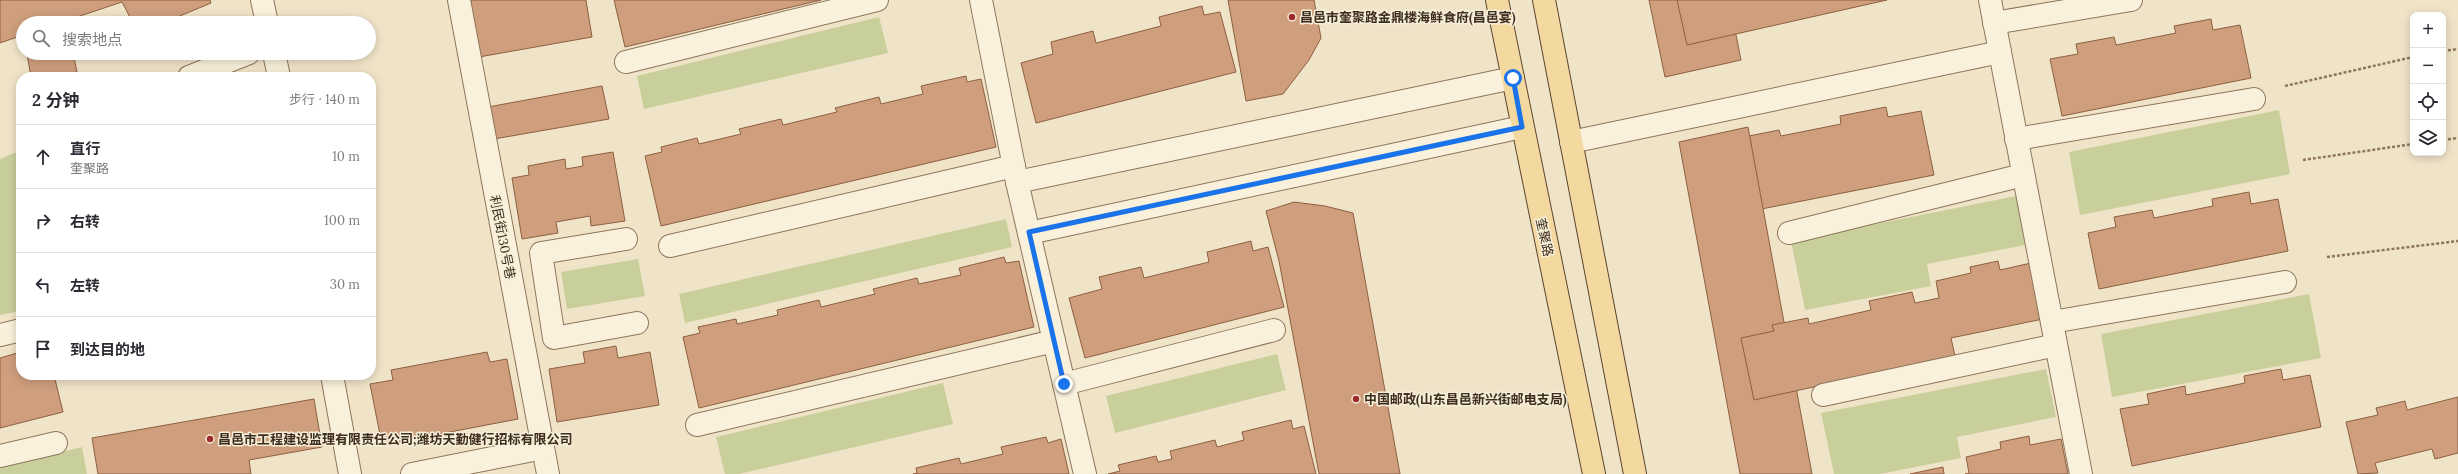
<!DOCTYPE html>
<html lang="zh">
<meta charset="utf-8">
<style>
:root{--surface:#fff;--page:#f2f2f3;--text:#2b2b33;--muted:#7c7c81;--line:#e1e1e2}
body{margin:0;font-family:Lora,"Noto Sans SC",serif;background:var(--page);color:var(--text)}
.controls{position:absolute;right:12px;top:12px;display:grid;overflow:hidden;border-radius:8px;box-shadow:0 2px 10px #0003}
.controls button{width:36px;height:36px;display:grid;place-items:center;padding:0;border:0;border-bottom:1px solid var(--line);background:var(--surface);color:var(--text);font:20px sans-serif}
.stop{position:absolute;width:12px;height:12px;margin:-9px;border:3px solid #1a73e8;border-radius:50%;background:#fff}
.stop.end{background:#1a73e8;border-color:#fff;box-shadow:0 1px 4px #0008}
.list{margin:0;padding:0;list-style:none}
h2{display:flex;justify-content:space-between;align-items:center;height:52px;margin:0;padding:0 16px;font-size:17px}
h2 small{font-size:13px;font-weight:400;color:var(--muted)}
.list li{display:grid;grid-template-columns:26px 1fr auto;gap:12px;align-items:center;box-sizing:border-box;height:64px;padding:0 16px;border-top:1px solid var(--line)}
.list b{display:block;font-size:15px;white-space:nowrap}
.list p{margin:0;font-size:13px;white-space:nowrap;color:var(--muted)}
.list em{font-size:13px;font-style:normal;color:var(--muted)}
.icon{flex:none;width:22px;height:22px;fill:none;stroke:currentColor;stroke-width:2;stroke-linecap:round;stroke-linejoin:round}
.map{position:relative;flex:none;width:2458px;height:474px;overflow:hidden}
.search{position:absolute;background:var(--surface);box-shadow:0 2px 10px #0003;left:16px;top:16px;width:360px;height:44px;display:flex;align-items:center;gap:10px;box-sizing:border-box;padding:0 14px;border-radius:22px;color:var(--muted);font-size:15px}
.panel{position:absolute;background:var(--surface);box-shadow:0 2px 10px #0003;left:16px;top:72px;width:360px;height:308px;border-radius:16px}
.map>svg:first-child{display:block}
</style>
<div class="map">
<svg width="2458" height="474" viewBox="0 0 2458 474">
<rect width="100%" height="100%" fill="#f0e4c8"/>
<g fill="#c9cf9b">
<polygon points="879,17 888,53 644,109 637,76"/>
<polygon points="2279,110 2290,174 2080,215 2069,152"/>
<polygon points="19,151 21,311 0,315 0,159"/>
<polygon points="2016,196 2025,245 1927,264 1931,286 1805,310 1791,241"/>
<polygon points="1006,219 1012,247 685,323 679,294"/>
<polygon points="638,259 645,296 567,309 561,272"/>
<polygon points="2309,294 2321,358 2112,397 2101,334"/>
<polygon points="1277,354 1286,390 1115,433 1106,396"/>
<polygon points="2046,369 2056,417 1957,437 1961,458 1880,474 1834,474 1821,413"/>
<polygon points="943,383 953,424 739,474 725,474 716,437"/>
<polygon points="82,447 87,474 0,474 0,467"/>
</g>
<g fill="#cf9f7d" stroke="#8d5f41">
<polygon points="0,0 210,0 211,3 163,23 133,23 122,2 59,23 23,23 23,35 0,43"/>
<polygon points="468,0 586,0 592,37 479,57"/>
<polygon points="614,0 821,0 625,47"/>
<polygon points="1228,0 1314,0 1321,38 1309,60 1283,94 1246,101"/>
<polygon points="1649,0 1729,0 1741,60 1665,77"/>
<polygon points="1677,0 1887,0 1687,45"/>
<polygon points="1202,6 1204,15 1220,12 1236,72 1036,123 1021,63 1053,54 1051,42 1093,31 1096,43 1161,26 1159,17"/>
<polygon points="2211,19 2213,30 2240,25 2251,78 2062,116 2050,59 2078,54 2076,44 2114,37 2116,45 2176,33 2174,26"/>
<polygon points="73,53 77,72 71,73 72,77 31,77 27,54"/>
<polygon points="966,76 967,82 981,79 996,147 661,226 645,156 662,152 661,147 697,138 699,144 741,134 739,129 781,119 783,125 837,112 835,108 879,97 881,104 923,94 921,86"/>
<polygon points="602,86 609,119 494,139 488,107"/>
<polygon points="1886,107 1888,117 1921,111 1934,175 1721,217 1707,151 1740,145 1739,138 1779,130 1781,136 1841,124 1840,116"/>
<polygon points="1748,127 1812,474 1740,474 1679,142"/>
<polygon points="613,152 625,221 591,226 590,216 556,222 558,233 522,239 512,178 529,175 528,166 565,159 566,169 583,166 582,157"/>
<polygon points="2249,192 2251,204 2278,199 2288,251 2099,289 2088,233 2116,227 2114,217 2152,210 2154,218 2213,206 2212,199"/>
<polygon points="1294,202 1325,206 1353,213 1400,474 1319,474 1279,261 1266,211"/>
<polygon points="1251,241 1253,251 1268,247 1284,307 1085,358 1069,298 1102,289 1099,277 1141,267 1144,278 1209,262 1207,252"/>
<polygon points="1004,257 1006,263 1019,261 1034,327 699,408 683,337 700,333 698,327 736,319 737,324 778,315 777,310 819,300 821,307 875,294 873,289 917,278 919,284 961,275 959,268"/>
<polygon points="1998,261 2000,270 2031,263 2043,319 1951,338 1955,356 1754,400 1741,338 1774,331 1772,325 1808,318 1809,324 1871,310 1869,301 1912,292 1915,303 1939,298 1936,281 1971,273 1970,267"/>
<polygon points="616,346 618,358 650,352 659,405 557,422 549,369 585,363 583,352"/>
<polygon points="21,352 21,375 54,375 63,412 0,428 0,358"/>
<polygon points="487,352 490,362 507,359 518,419 382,445 370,384 393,380 391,370"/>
<polygon points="2281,369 2283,380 2310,375 2321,427 2132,466 2120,409 2149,404 2147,394 2185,386 2186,395 2245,383 2244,376"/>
<polygon points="2458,397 2458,453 2435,459 2432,449 2375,463 2378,473 2358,474 2346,422 2378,415 2376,408 2405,401 2407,410"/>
<polygon points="314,399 322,447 249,460 251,474 98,474 92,438"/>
<polygon points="1291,420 1293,429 1304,426 1316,474 1108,474 1120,471 1118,465 1156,456 1158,462 1172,459 1170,451 1215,440 1217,447 1244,440 1242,432"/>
<polygon points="2029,436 2030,445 2061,439 2068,474 1965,474 1969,473 1966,457 2001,449 2000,442"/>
<polygon points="1046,437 1048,443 1061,439 1069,474 913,474 917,473 916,468 959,458 961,464 1003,454 1001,447"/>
<polygon points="1943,467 1944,474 1910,474"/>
</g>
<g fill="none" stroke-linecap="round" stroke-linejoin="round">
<g stroke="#8d765c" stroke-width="24">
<g id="minor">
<polyline points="262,0 267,23"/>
<polyline points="459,0 548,474"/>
<polyline points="981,0 1017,182 1085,474"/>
<polyline points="1990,0 2081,474"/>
<polyline points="1994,23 2131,0"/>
<polyline points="274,53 279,77"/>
<polyline points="626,62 877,0"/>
<polyline points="189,77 249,53"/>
<polyline points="2016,139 2254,99"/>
<polyline points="1571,142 2000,52"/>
<polyline points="1017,182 1513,78"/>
<polyline points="1029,233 1522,127"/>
<polyline points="1789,233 2023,175"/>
<polyline points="626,239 541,253 554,338 637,323"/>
<polyline points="670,246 1014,166"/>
<polyline points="2052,322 2285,282"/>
<polyline points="0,335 21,330"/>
<polyline points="332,375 350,474"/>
<polyline points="1064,384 1274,330"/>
<polyline points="1823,395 2056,345"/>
<polyline points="697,425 1054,341"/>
<polyline points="0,456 56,443"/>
<polyline points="412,474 543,448"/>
</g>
</g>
<g stroke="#5b4430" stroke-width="24">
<g id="major">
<polyline points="1497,0 1594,474"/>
<polyline points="1544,0 1635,474"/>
</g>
</g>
<g stroke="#8d765c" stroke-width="2.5" stroke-dasharray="3 2" stroke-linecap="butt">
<polyline points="2443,51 2458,49"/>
<polyline points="2285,86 2413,57"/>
<polyline points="2443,140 2458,138"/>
<polyline points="2303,160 2413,144"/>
<polyline points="2327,257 2458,241"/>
</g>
<use href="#minor" stroke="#faf1dc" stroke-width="22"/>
<use href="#major" stroke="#f3d9a0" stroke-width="22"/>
</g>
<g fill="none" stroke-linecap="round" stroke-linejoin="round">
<polyline stroke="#1a73e8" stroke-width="5" points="1064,384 1029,232 1522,127 1513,78"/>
</g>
<g fill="#9e2a2b" stroke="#f7eed8" stroke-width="1.5">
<circle cx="1292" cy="17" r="4"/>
<circle cx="1356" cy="399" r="4"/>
<circle cx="210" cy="439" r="4"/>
</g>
<g text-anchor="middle" stroke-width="3" stroke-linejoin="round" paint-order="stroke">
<g font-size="13" font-weight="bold" fill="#3d2e20" stroke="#f7eed8" text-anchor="start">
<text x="1300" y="22">昌邑市奎聚路金鼎楼海鲜食府(昌邑宴)</text>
<text x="1364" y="404">中国邮政(山东昌邑新兴街邮电支局)</text>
<text x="218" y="444">昌邑市工程建设监理有限责任公司;潍坊天勤健行招标有限公司</text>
</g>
<g font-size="13" fill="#3d2e20" stroke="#f7eed8">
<text transform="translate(503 237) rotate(79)" y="5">利民街130号巷</text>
<text transform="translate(1545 237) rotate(78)" y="5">奎聚路</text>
</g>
</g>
</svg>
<div class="controls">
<button>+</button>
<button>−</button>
<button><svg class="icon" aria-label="locate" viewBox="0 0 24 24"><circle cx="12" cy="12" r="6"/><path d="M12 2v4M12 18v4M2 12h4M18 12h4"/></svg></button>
<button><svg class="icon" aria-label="layers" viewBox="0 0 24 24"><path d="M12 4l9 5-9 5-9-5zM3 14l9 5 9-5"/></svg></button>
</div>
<div class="stop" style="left:1513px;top:78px"></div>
<div class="stop end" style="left:1064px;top:384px"></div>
<div class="search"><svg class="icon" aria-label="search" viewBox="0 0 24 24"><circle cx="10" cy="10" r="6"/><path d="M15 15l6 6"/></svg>搜索地点</div>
<section class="panel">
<h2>2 分钟<small>步行 · 140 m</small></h2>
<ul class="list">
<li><svg class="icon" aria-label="ahead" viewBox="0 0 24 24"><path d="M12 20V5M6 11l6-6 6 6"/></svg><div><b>直行</b><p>奎聚路</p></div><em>10 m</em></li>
<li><svg class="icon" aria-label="right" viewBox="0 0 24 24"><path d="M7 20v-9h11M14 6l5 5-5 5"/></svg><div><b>右转</b></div><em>100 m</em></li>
<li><svg class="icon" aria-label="left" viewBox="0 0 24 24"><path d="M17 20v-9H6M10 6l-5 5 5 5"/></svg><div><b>左转</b></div><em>30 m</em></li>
<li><svg class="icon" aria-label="arrive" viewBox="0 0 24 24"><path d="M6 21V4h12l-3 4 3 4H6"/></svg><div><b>到达目的地</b></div></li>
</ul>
</section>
</div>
